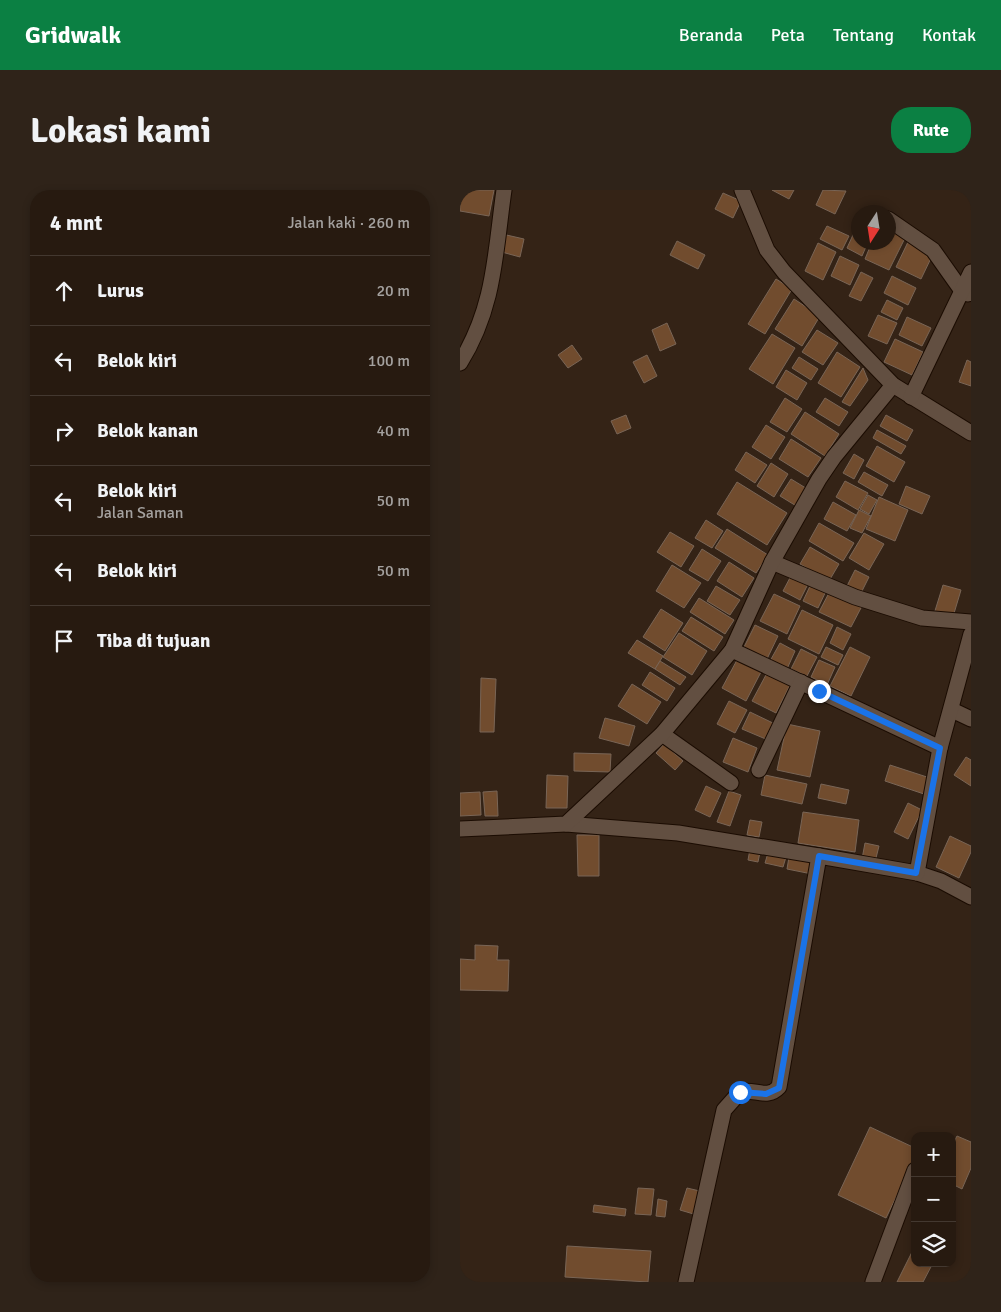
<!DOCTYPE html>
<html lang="id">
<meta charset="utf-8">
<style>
:root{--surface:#271a10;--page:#2f2319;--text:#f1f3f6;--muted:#a4a19f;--line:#433830;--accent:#0b8043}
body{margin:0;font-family:Signika,sans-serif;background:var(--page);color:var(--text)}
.controls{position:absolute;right:15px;bottom:15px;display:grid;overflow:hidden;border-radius:10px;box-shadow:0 2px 8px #0003}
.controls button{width:45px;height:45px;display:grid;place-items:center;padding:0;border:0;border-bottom:1px solid var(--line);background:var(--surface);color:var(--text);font:25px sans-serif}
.compass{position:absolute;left:391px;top:15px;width:45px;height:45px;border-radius:50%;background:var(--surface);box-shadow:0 2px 8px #0003;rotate:192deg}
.stop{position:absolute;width:15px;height:15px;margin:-11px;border:4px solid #1a73e8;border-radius:50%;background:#fff}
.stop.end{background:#1a73e8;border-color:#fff;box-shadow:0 1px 5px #0008}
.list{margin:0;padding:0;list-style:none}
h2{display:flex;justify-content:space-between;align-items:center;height:65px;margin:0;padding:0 20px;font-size:21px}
h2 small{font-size:16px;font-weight:400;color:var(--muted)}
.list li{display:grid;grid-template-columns:32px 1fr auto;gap:15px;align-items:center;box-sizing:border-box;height:70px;padding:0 20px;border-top:1px solid var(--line)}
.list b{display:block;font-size:19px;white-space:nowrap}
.list p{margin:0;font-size:16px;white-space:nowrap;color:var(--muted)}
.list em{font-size:16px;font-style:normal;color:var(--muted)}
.icon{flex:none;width:28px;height:28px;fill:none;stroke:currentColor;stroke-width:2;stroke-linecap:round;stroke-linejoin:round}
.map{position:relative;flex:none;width:511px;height:1092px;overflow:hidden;border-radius:20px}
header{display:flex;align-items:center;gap:30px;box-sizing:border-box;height:70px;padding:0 25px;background:var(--accent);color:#fff}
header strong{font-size:24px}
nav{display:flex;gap:28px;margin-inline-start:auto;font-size:18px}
.intro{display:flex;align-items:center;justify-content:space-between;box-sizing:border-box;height:120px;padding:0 30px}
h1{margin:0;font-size:35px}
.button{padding:12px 22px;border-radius:20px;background:var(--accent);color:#fff;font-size:18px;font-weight:700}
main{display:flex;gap:30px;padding:0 30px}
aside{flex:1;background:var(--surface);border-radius:20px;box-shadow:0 2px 8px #0003}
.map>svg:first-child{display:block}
</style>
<header>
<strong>Gridwalk</strong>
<nav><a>Beranda</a><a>Peta</a><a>Tentang</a><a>Kontak</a></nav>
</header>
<div class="intro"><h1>Lokasi kami</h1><a class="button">Rute</a></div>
<main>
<aside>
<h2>4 mnt<small>Jalan kaki · 260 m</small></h2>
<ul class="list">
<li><svg class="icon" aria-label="ahead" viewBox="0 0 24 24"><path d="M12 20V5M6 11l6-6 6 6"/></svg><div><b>Lurus</b></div><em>20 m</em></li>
<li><svg class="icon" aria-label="left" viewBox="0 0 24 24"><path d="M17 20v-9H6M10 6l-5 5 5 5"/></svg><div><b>Belok kiri</b></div><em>100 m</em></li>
<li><svg class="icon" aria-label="right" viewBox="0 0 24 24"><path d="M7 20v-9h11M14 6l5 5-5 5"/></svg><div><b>Belok kanan</b></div><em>40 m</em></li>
<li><svg class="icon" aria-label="left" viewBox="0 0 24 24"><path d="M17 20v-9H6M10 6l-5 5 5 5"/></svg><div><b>Belok kiri</b><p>Jalan Saman</p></div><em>50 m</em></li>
<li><svg class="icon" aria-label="left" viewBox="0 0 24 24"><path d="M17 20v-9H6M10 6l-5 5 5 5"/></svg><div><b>Belok kiri</b></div><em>50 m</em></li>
<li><svg class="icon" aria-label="arrive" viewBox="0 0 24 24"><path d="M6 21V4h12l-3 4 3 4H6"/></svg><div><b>Tiba di tujuan</b></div></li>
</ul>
</aside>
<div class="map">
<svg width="511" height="1092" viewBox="0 0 511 1092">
<rect width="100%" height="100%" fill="#342316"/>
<g fill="#714c2e" stroke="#796556">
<polygon points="0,0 34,0 29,26 0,21"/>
<polygon points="312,0 334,0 329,9"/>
<polygon points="363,0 386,1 375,24 356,15"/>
<polygon points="263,3 281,11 273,28 255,19"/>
<polygon points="398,34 398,52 408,52 402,66 387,58"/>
<polygon points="428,35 447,44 429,80 405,69 412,52 428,52"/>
<polygon points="367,36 389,46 382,60 360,49"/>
<polygon points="42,44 64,49 60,67 38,61"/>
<polygon points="217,51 245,65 238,79 210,65"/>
<polygon points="448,52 473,64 461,89 436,77"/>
<polygon points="358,53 376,62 363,90 345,81"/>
<polygon points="380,66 399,75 390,95 371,86"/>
<polygon points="401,82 413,88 401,111 389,106"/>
<polygon points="432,86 456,98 448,115 424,103"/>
<polygon points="316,89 332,99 305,144 288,134"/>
<polygon points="334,109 360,126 342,156 315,139"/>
<polygon points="427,110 443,118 437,130 421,122"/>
<polygon points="418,125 437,133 427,154 408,146"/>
<polygon points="447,127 471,138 462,156 439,145"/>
<polygon points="207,133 216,154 200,161 192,140"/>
<polygon points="357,140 378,153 363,175 342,162"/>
<polygon points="312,144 335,158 313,194 289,179"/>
<polygon points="435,149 463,162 452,185 424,172"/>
<polygon points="112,155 122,169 108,178 98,165"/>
<polygon points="377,162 400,177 381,207 358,193"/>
<polygon points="187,165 197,186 184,193 173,172"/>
<polygon points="339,167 358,179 351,190 332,178"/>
<polygon points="507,170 511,172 511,196 499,192"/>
<polygon points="403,178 408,190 390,216 382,212"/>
<polygon points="326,180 347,193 337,210 316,197"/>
<polygon points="325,208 342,219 327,242 310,232"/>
<polygon points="365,208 388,222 379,236 356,222"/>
<polygon points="345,222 379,244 365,266 331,244"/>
<polygon points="166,225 171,238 157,244 151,231"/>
<polygon points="426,225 453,240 447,251 420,236"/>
<polygon points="306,235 325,247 311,269 292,257"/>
<polygon points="417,240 446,256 441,264 413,248"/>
<polygon points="331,249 361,268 348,287 319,269"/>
<polygon points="417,256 445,272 434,292 406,276"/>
<polygon points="286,262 307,275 295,293 275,280"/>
<polygon points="394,264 404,270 394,289 383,283"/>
<polygon points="311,273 328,284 314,307 297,296"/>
<polygon points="404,282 428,295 422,306 398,292"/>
<polygon points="331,289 349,300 338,317 320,306"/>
<polygon points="385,291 408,303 398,320 376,307"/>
<polygon points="277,292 327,323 307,355 257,324"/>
<polygon points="446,296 470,306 462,324 439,314"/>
<polygon points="408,305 417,310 409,324 400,319"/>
<polygon points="419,307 448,320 435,351 406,339"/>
<polygon points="373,312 396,325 387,341 364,329"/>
<polygon points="399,320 411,326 402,343 390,338"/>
<polygon points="246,330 263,341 252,358 235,348"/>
<polygon points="359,333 394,353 383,371 349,351"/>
<polygon points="267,339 308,365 296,383 255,358"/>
<polygon points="210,342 234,356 221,377 197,362"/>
<polygon points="404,343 424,354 409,380 389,368"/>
<polygon points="350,357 379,374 369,391 340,374"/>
<polygon points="242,359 261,371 248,391 229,380"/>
<polygon points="269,372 294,388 282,407 257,391"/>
<polygon points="212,375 241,393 224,418 196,401"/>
<polygon points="395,380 409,387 401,403 387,396"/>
<polygon points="332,384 349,392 340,410 323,401"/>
<polygon points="351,394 366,401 358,418 343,411"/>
<polygon points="483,395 501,400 492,430 474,424"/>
<polygon points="256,396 280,410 270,425 247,411"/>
<polygon points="370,401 402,416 391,437 359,422"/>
<polygon points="314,404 340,416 327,444 300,431"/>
<polygon points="239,408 274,430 265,444 230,422"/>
<polygon points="201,419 223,433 205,461 183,447"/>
<polygon points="342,420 373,435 359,464 328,449"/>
<polygon points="231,427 263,447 254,461 222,441"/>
<polygon points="295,435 318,446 307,469 284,457"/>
<polygon points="377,437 391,444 383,460 370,453"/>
<polygon points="219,443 247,461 232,485 203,467"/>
<polygon points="177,450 203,466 195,479 168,463"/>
<polygon points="320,453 335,461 327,479 310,471"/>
<polygon points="366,457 383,465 378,475 361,467"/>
<polygon points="390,457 410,467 391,506 370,496"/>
<polygon points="341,459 357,467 347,486 331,479"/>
<polygon points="277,470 301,482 286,511 262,498"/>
<polygon points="359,470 375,477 367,495 351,487"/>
<polygon points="200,471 226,487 220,495 195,479"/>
<polygon points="190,482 215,498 207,511 182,495"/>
<polygon points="307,483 330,495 316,523 292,511"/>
<polygon points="21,488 36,489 34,542 20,542"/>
<polygon points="172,494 201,512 187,534 158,516"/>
<polygon points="269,511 287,520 275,543 257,534"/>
<polygon points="290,522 315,534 308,550 282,539"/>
<polygon points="145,528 175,536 169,556 139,548"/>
<polygon points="327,534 360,541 350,587 317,580"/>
<polygon points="273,548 297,558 288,582 263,572"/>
<polygon points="204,554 223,571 215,580 196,563"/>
<polygon points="114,563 151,564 150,582 114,581"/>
<polygon points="506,567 511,570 511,596 494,585"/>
<polygon points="430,575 470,588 464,604 425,591"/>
<polygon points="87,585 108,586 107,618 86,618"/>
<polygon points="305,585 347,594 342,614 301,605"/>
<polygon points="361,594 389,600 386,614 358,608"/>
<polygon points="246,596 261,603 250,627 235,620"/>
<polygon points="37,601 38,626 25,626 23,602"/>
<polygon points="269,601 281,605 270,636 257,632"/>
<polygon points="20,602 21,625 0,626 0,603"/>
<polygon points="448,613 462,620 448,649 434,642"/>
<polygon points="343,622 399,630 395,662 338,653"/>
<polygon points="290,630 302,632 299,647 287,645"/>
<polygon points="117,645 139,645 139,686 118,686"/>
<polygon points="490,646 511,656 511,662 499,688 476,677"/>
<polygon points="405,653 419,656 415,672 402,669"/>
<polygon points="290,659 300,662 298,672 288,670"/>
<polygon points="308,663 326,667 323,677 305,673"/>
<polygon points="329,667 354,672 352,684 327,679"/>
<polygon points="15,755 38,756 37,770 49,770 48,801 0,800 0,769 15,770"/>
<polygon points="410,937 455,958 455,968 426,1028 378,1005"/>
<polygon points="497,946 511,952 511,978 502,999 492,994 492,956"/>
<polygon points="178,998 194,999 191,1025 175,1024"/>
<polygon points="227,998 244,1002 237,1025 220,1020"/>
<polygon points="198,1009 207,1011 205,1027 196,1026"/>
<polygon points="134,1015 166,1019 165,1026 133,1022"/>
<polygon points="107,1056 191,1061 188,1092 105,1087"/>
<polygon points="455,1056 455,1073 473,1073 463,1092 437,1092"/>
</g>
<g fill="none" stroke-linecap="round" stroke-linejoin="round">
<g stroke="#1b0c02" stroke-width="17">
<g id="minor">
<polyline points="282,0 307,60 324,82 433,195 511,243"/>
<polyline points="428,29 473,60 502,101 508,104"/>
<path d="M0 173C35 117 35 63 44 0"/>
<polyline points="451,207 511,82"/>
<polyline points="312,372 395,407 462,428 511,432"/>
<polyline points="272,460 480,558"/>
<polyline points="492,520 511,529"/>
<polyline points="202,544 271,593"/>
<polyline points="299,580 341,492"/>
<polyline points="106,634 218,643 359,666 457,683 481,691 511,707"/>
<polyline points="0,639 106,634 202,544 272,460 312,372 359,289 374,267 433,195"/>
<polyline points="457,683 480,558 511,444"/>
<path d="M226 1092 264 920 280 902C294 898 307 910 319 897L359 666"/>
<polyline points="413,1092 455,980"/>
</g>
</g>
<use href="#minor" stroke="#624f41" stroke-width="15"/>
</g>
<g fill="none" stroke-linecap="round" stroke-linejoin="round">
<polyline stroke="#1a73e8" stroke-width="6" points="280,902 306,904 319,898 359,666 456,683 480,558 359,501"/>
</g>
</svg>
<div class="controls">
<button>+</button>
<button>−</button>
<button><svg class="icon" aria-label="layers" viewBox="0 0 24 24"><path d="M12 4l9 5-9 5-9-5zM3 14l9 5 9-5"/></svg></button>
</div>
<svg class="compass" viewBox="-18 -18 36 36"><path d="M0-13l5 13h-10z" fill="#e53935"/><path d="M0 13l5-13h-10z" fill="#a4a19f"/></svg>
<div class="stop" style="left:280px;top:902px"></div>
<div class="stop end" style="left:359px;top:501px"></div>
</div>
</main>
